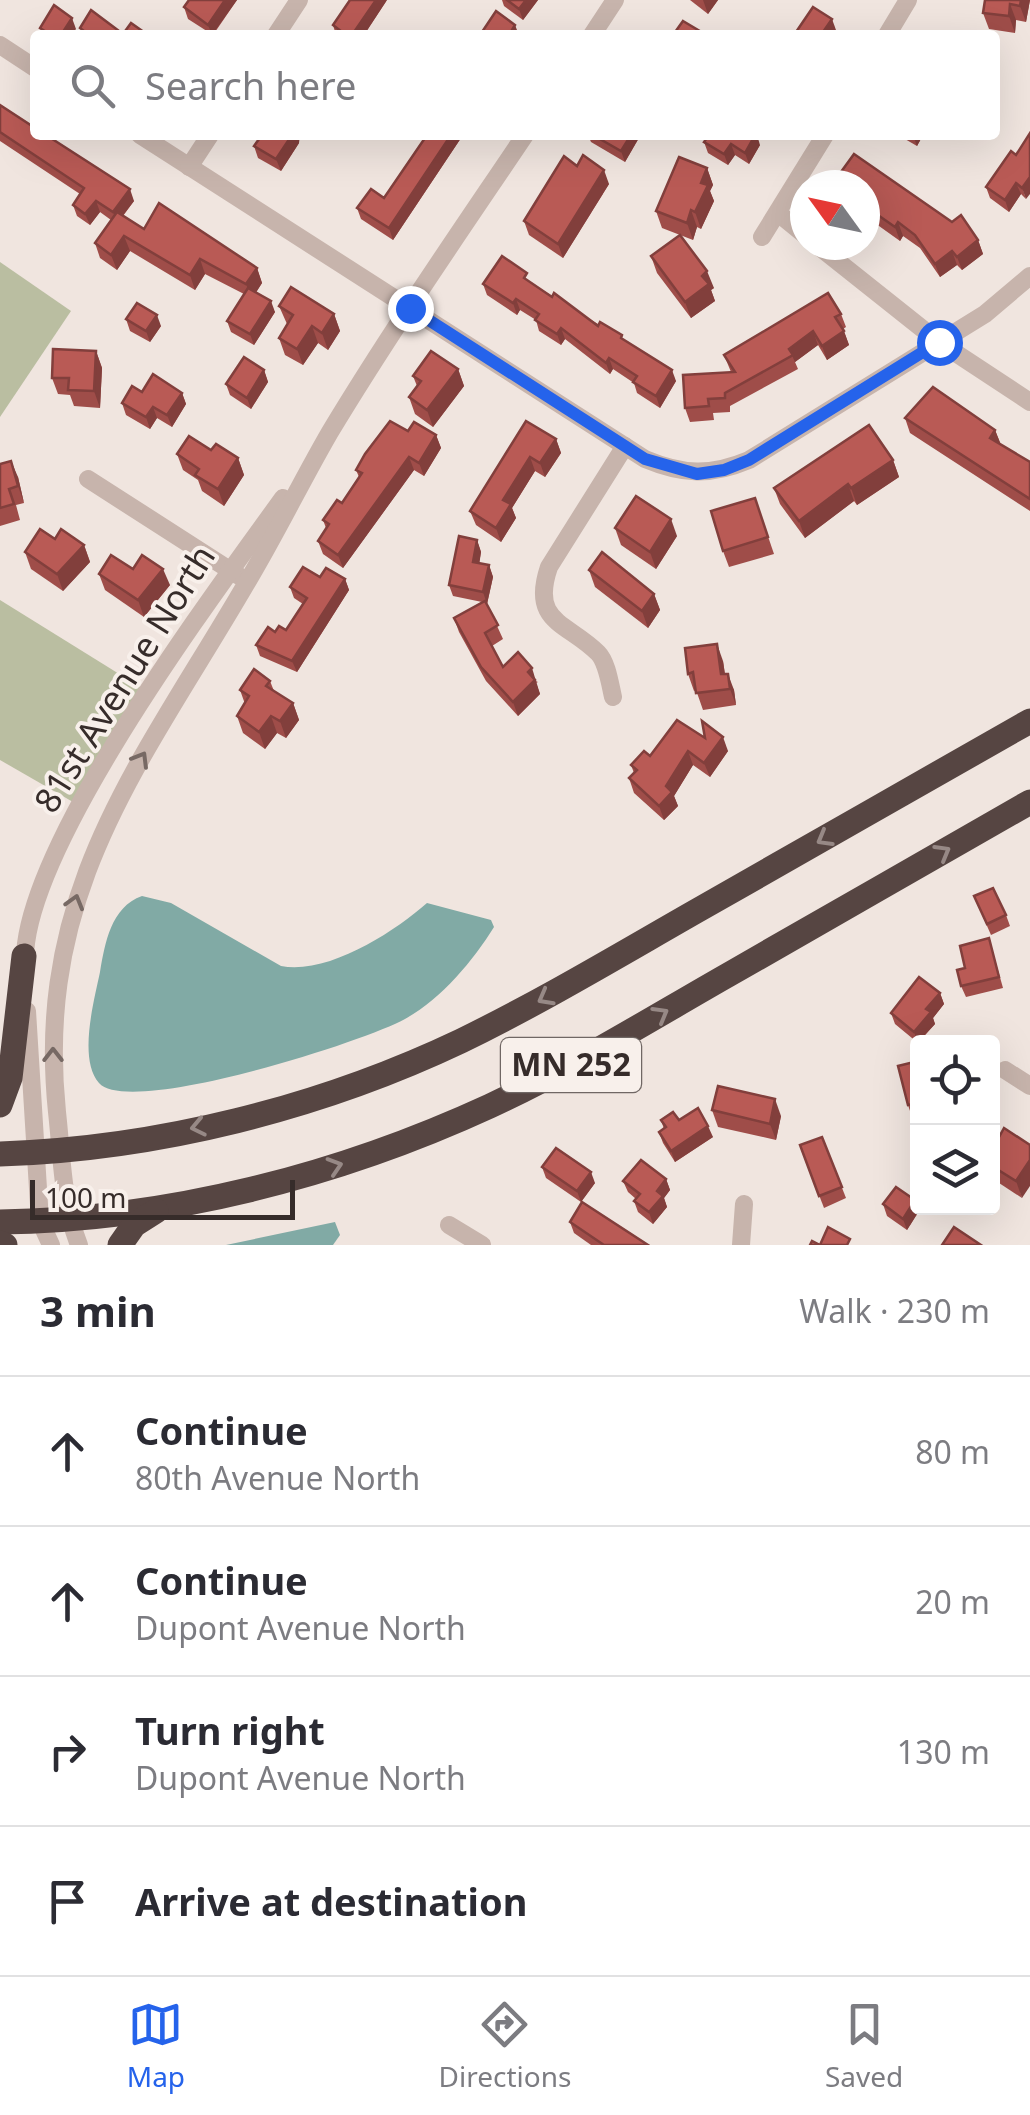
<!DOCTYPE html>
<meta charset="utf-8">
<style>
:root{--surface:#fff;--page:#f2f2f3;--text:#2b2b33;--muted:#7c7c81;--line:#e1e1e2;--accent:#2563eb}
body{margin:0;font-family:"Noto Sans",sans-serif;background:var(--page);color:var(--text)}
.controls{position:absolute;right:30px;bottom:30px;display:grid;overflow:hidden;border-radius:10px;box-shadow:0 10px 40px #0002}
.controls button{width:90px;height:90px;display:grid;place-items:center;padding:0;border:0;border-bottom:2px solid var(--line);background:var(--surface);color:var(--text);font:50px sans-serif}
.compass{position:absolute;left:790px;top:170px;width:90px;height:90px;border-radius:50%;background:var(--surface);box-shadow:0 10px 40px #0002;rotate:303deg}
.scale{position:absolute;left:30px;bottom:25px;width:265px;box-sizing:border-box;padding-left:10px;border:5px solid #362c2a;border-top:0;font-size:28px;line-height:35px;white-space:nowrap;color:#362c2a;-webkit-text-stroke:8px #f8f0eb;paint-order:stroke}
.stop{position:absolute;width:30px;height:30px;margin:-22px;border:8px solid #2563eb;border-radius:50%;background:#fff}
.stop.end{background:#2563eb;border-color:#fff;box-shadow:0 2px 10px #0008}
.list{margin:0;padding:0;list-style:none}
h2{display:flex;justify-content:space-between;align-items:center;height:130px;margin:0;padding:0 40px;font-size:42px}
h2 small{font-size:32px;font-weight:400;color:var(--muted)}
.list li{display:grid;grid-template-columns:65px 1fr auto;gap:30px;align-items:center;box-sizing:border-box;height:150px;padding:0 40px;border-top:2px solid var(--line)}
.list b{display:block;font-size:38px;white-space:nowrap}
.list p{margin:0;font-size:32px;white-space:nowrap;color:var(--muted)}
.list em{font-size:32px;font-style:normal;color:var(--muted)}
.icon{flex:none;width:55px;height:55px;fill:none;stroke:currentColor;stroke-width:2;stroke-linecap:round;stroke-linejoin:round}
.map{position:relative;flex:none;width:1030px;height:1245px;overflow:hidden}
.search{position:absolute;background:var(--surface);box-shadow:0 10px 40px #0002;left:30px;right:30px;top:30px;height:110px;display:flex;align-items:center;gap:25px;box-sizing:border-box;padding:0 35px;border-radius:10px;color:var(--muted);font-size:38px}
.sheet{height:730px;background:var(--surface)}
nav{display:flex;justify-content:space-around;align-items:center;box-sizing:border-box;height:140px;border-top:2px solid var(--line);background:var(--surface);font-size:28px;color:var(--muted)}
nav a{display:grid;justify-items:center;gap:5px}
nav .on{color:var(--accent)}
.map>svg:first-child{display:block}
</style>
<div class="map">
<svg width="1030" height="1245" viewBox="0 0 1030 1245">
<rect width="100%" height="100%" fill="#f0e5df"/>
<g fill="#babea1">
<polygon points="0,262 71,311 0,417"/>
<polygon points="0,600 145,690 73,802 0,760"/>
</g>
<g fill="#81aaa5">
<path d="M142 896 171 903 281 966C328 975 394 932 427 903L491 920 494 927C473 961 441 999 405 1019 364 1042 129 1117 99 1083 78 1059 94 1001 100 972 105 943 111 907 142 896Z"/>
<polygon points="335,1222 340,1235 333,1245 226,1245"/>
</g>
<g fill="none" stroke-linecap="round" stroke-linejoin="round">
<g stroke="#c7b4ac" stroke-width="18">
<polyline points="276,35 299,0"/>
<polyline points="592,35 615,0"/>
<polyline points="887,35 908,0"/>
<polyline points="0,45 35,68"/>
<path d="M140 135 645 459C683 475 711 476 749 460L985 314 1030 276"/>
<polyline points="189,167 210,135"/>
<polyline points="778,213 805,235"/>
<polyline points="762,237 825,135"/>
<polyline points="817,245 939,342 1030,402"/>
<polyline points="88,479 239,576"/>
<path d="M613 697C610 684 607 662 598 653 567 622 530 623 549 567L625 446"/>
<path d="M25 965C19 853 214 594 283 498"/>
<polyline points="27,1011 40,1221 51,1245"/>
<polyline points="1005,1070 1030,1086"/>
<polyline points="449,1225 482,1245"/>
<path d="M79 1245C62 1202 62 1157 57 1112 34 890 141 764 246 584 276 534 301 482 330 432 391 331 459 233 525 135"/>
<polyline points="741,1245 744,1204"/>
</g>
<g stroke="#564542" stroke-width="25">
<polyline points="0,1105 10,1078 24,956"/>
<path d="M0 1154C157 1149 320 1108 461 1041 543 1001 621 954 700 909 810 846 920 784 1030 721"/>
<path d="M0 1222C167 1220 338 1176 490 1106 572 1068 649 1020 728 975 829 917 929 860 1030 802"/>
<polyline points="0,1243 5,1245"/>
<polyline points="120,1245 134,1225 156,1211"/>
</g>
</g>
<g fill="#9f4d49">
<polygon points="189,0 237,0 213,35 188,19 184,7"/>
<polygon points="387,0 364,35 336,35 333,25"/>
<polygon points="502,0 538,0 523,20 504,6"/>
<polygon points="690,0 718,0 708,14"/>
<polygon points="985,0 1030,0 1026,22 1016,20 1015,33 989,29 983,13"/>
<polygon points="0,105 134,201 123,216 144,229 257,268 262,283 256,292 275,312 254,345 231,332 227,321 244,294 205,274 195,290 130,251 117,270 100,258 95,243 111,220 100,212 90,225 77,216 73,205 80,194 0,141"/>
<polygon points="427,135 463,135 393,240 361,219 357,208 384,198"/>
<polygon points="588,135 640,135 640,136 625,162 591,142"/>
<polygon points="898,135 923,135 917,146"/>
<polygon points="704,142 760,145 749,164 735,155 728,165 708,153"/>
<polygon points="299,143 281,171 258,158 254,146"/>
<polygon points="1011,151 1026,199 1021,194 1009,212 990,198 986,187"/>
<polygon points="854,154 952,222 961,215 978,240 983,254 962,270 957,265 940,277 920,248 903,236 900,241 865,216 865,185 834,185 833,183"/>
<polygon points="577,166 609,184 563,258 529,235 524,221"/>
<polygon points="707,168 713,185 710,191 714,201 701,229 697,227 693,240 662,228 656,211"/>
<polygon points="651,256 714,288 711,290 715,301 691,318 657,273"/>
<polygon points="531,283 624,340 676,381 660,408 637,393 634,383 613,369 610,374 565,339 561,345 539,331 536,320 520,310 517,315 487,295 483,284"/>
<polygon points="279,306 334,314 340,331 328,350 318,343 303,365 285,355 279,338 287,324"/>
<polygon points="841,314 846,327 843,329 849,345 827,360 818,345 795,362 798,369 730,406 730,412 713,413 714,420 690,422 685,408 731,372 724,355"/>
<polygon points="126,319 161,326 150,342 130,331"/>
<polygon points="96,351 102,368 100,408 74,406 70,395 58,394 52,378"/>
<polygon points="458,369 464,386 433,427 415,414 409,397 417,386 413,376"/>
<polygon points="264,370 268,382 251,409 230,395 226,384"/>
<polygon points="142,392 182,393 186,404 172,427 157,418 150,429 126,415 122,403"/>
<polygon points="905,418 995,430 1001,445 1030,462 1030,511 910,433"/>
<polygon points="526,421 556,439 561,453 545,477 535,471 512,508 516,518 501,542 476,525 470,511"/>
<polygon points="408,431 436,435 441,448 424,476 414,470 343,568 323,554 318,541 326,528 323,520 342,503 359,477 356,470"/>
<polygon points="211,450 238,458 244,475 224,506 202,491 198,480 183,470 177,454"/>
<polygon points="893,460 899,477 857,505 854,501 805,538 780,504 774,488"/>
<polygon points="0,464 18,477 24,503 16,505 20,520 0,526"/>
<polygon points="755,498 774,554 729,567 723,551"/>
<polygon points="615,528 677,536 656,569 621,545"/>
<polygon points="55,539 84,545 90,562 63,591 31,569 25,552"/>
<polygon points="477,540 481,552 479,563 489,565 493,577 487,604 503,639 492,646 503,667 538,682 536,683 540,694 518,716 486,681 459,632 454,618 482,602 453,596 449,585"/>
<polygon points="133,569 170,585 144,617 105,590 99,574"/>
<polygon points="589,570 654,594 660,610 648,628 595,587"/>
<polygon points="320,577 345,579 349,590 297,672 260,656 256,645 275,632 286,630 303,604 294,598 290,587"/>
<polygon points="723,661 725,674 734,690 736,705 703,710 696,690 694,691 688,674"/>
<polygon points="270,681 274,691 293,703 299,720 286,738 277,733 265,749 243,733 237,716 245,704 240,690"/>
<polygon points="705,738 728,751 710,777 693,765 674,796 678,806 664,820 634,793 629,778 634,773 631,765 650,756"/>
<polygon points="974,896 1006,915 1010,926 991,935"/>
<polygon points="989,938 1003,988 966,997 961,986 965,968"/>
<polygon points="940,993 944,1004 933,1018 935,1024 919,1042 918,1043 895,1024 891,1013"/>
<polygon points="918,1061 918,1115 912,1117 908,1105"/>
<polygon points="712,1110 781,1116 776,1140 718,1127"/>
<polygon points="661,1120 679,1120 713,1137 675,1162 663,1143 659,1132 664,1129"/>
<polygon points="1004,1128 1022,1198 993,1179 992,1150"/>
<polygon points="822,1137 846,1198 824,1208 800,1145"/>
<polygon points="542,1167 595,1183 581,1202 546,1178"/>
<polygon points="666,1179 670,1190 664,1198 667,1207 653,1224 638,1212 634,1201 636,1199 628,1192 623,1181"/>
<polygon points="883,1204 919,1211 907,1230 887,1216"/>
<polygon points="570,1222 648,1245 591,1245 574,1233"/>
</g>
<g fill="#823f3c">
<polygon points="225,0 237,0 212,35 208,25"/>
<polygon points="376,0 387,0 364,35 352,35"/>
<polygon points="526,0 538,0 523,20 519,9"/>
<polygon points="703,0 718,0 708,14"/>
<polygon points="1021,0 1030,0 1026,22 1020,6"/>
<polygon points="1010,4 1016,20 1015,33 1009,16"/>
<polygon points="72,18 76,29 72,35 61,35"/>
<polygon points="832,19 836,30 833,35 821,35"/>
<polygon points="515,25 519,35 509,35"/>
<polygon points="292,135 300,135 299,143 281,171 276,159"/>
<polygon points="451,135 463,135 393,240 389,228"/>
<polygon points="631,135 640,135 640,136 625,162 621,151"/>
<polygon points="755,135 757,135 760,145 749,164 745,153"/>
<polygon points="913,135 923,135 917,146"/>
<polygon points="731,144 735,155 728,165 724,154"/>
<polygon points="707,168 713,185 710,191 714,201 701,229 695,212 701,183"/>
<polygon points="604,170 609,184 563,258 558,244"/>
<polygon points="1030,177 1030,194 1026,199 1022,188"/>
<polygon points="1016,183 1021,194 1009,212 1005,200"/>
<polygon points="130,189 134,201 117,223 113,212"/>
<polygon points="96,201 100,212 90,225 85,214"/>
<polygon points="691,210 697,227 693,240 687,223"/>
<polygon points="898,222 903,236 900,241 895,227"/>
<polygon points="124,236 130,251 117,270 111,255"/>
<polygon points="978,240 983,254 962,270 957,257"/>
<polygon points="952,251 957,265 940,277 935,264"/>
<polygon points="200,259 205,274 195,290 190,275"/>
<polygon points="257,268 262,283 252,299 246,284"/>
<polygon points="707,271 714,288 711,290 715,301 691,318 685,302 702,276"/>
<polygon points="516,299 520,310 517,315 513,303"/>
<polygon points="271,301 275,312 254,345 250,334"/>
<polygon points="334,314 340,331 328,350 322,333"/>
<polygon points="157,315 161,326 150,342 146,331"/>
<polygon points="312,326 318,343 303,365 297,349"/>
<polygon points="561,328 565,339 561,345 557,334"/>
<polygon points="813,331 818,345 795,362 789,349"/>
<polygon points="844,331 849,345 827,360 822,346"/>
<polygon points="96,351 102,368 100,408 94,391"/>
<polygon points="609,358 613,369 610,374 606,363"/>
<polygon points="458,369 464,386 433,427 427,410"/>
<polygon points="264,370 268,382 251,409 247,398"/>
<polygon points="672,370 676,381 660,408 656,396"/>
<polygon points="182,393 186,404 172,427 167,415"/>
<polygon points="153,407 157,418 150,429 146,417"/>
<polygon points="995,430 1001,445 990,438"/>
<polygon points="436,435 441,448 424,476 419,463"/>
<polygon points="556,439 561,453 545,477 540,463"/>
<polygon points="409,457 414,470 343,568 338,555"/>
<polygon points="530,457 535,471 512,508 516,518 501,542 496,528 503,500"/>
<polygon points="238,458 244,475 224,506 218,489"/>
<polygon points="893,460 899,477 857,505 851,488"/>
<polygon points="11,461 18,477 24,503 18,486"/>
<polygon points="848,484 854,501 805,538 799,521"/>
<polygon points="671,519 677,536 656,569 650,552"/>
<polygon points="477,540 481,552 478,573 473,562"/>
<polygon points="84,545 90,562 63,591 57,574"/>
<polygon points="489,565 493,577 487,604 483,592"/>
<polygon points="163,569 170,585 144,617 138,600"/>
<polygon points="345,579 349,590 297,672 292,661"/>
<polygon points="654,594 660,610 648,628 642,611"/>
<polygon points="717,644 723,661 727,690 721,674"/>
<polygon points="532,668 540,694 518,716 513,702 528,672"/>
<polygon points="728,674 734,690 736,705 730,689"/>
<polygon points="293,703 299,720 286,738 280,721"/>
<polygon points="271,716 277,733 265,749 259,732"/>
<polygon points="723,737 728,751 710,777 704,763"/>
<polygon points="688,751 693,765 674,796 678,806 664,820 659,806 666,786"/>
<polygon points="940,993 944,1004 933,1018 935,1024 918,1042 914,1032 926,1009"/>
<polygon points="775,1099 781,1116 776,1140 770,1124"/>
<polygon points="708,1126 713,1137 675,1162 671,1151"/>
<polygon points="1030,1160 1030,1186 1022,1198 1016,1181"/>
<polygon points="591,1172 595,1183 581,1202 577,1191"/>
<polygon points="666,1179 670,1190 664,1198 667,1207 653,1224 649,1212 657,1191"/>
<polygon points="915,1200 919,1211 907,1230 903,1219"/>
</g>
<g fill="#b95a55" stroke="#823f3c" stroke-width="2.5">
<polygon points="189,0 225,0 208,25 184,7"/>
<polygon points="350,0 376,0 352,35 346,35 333,25"/>
<polygon points="507,0 526,0 519,9"/>
<polygon points="985,0 1021,0 1020,6 1010,4 1009,16 983,13"/>
<polygon points="54,5 72,18 61,35 51,35 40,28"/>
<polygon points="813,7 832,19 821,35 794,35"/>
<polygon points="91,10 123,34 131,23 148,35 89,35 80,28"/>
<polygon points="496,11 515,25 509,35 480,35"/>
<polygon points="683,21 703,33 703,35 673,35"/>
<polygon points="0,105 35,128 35,135 46,135 130,189 113,212 96,201 85,214 73,205 84,188 0,132"/>
<polygon points="1030,133 1030,177 1022,188 1016,183 1005,200 986,187 1011,151 1016,155"/>
<polygon points="262,135 292,135 276,159 254,146"/>
<polygon points="427,135 451,135 389,228 357,208 371,189 384,198"/>
<polygon points="593,135 631,135 621,151"/>
<polygon points="709,135 755,135 745,153 731,144 724,154 704,142"/>
<polygon points="854,154 952,222 961,215 978,240 957,257 952,251 935,264 915,235 898,222 895,227 865,206 865,185 836,185 833,183"/>
<polygon points="583,155 604,170 558,244 524,221 564,156 577,166"/>
<polygon points="679,157 707,168 701,183 708,185 695,212 691,210 687,223 656,211"/>
<polygon points="159,203 257,268 246,284 200,259 190,275 124,236 111,255 95,243 117,212 144,229"/>
<polygon points="680,235 707,271 702,276 709,284 685,302 651,256"/>
<polygon points="502,256 527,273 524,278 552,297 554,293 598,326 600,322 622,335 621,338 672,370 656,396 633,382 637,376 609,358 606,363 561,328 557,334 535,320 539,314 516,299 513,303 483,284"/>
<polygon points="291,287 334,314 322,333 312,326 297,349 279,338 293,315 279,306"/>
<polygon points="248,288 271,301 250,334 227,321"/>
<polygon points="828,293 841,314 835,317 844,331 822,346 813,331 789,349 793,355 725,393 725,398 708,399 709,406 685,408 683,375 735,372 724,355"/>
<polygon points="137,303 157,315 146,331 126,319"/>
<polygon points="53,349 96,351 94,391 68,390 69,378 52,378"/>
<polygon points="431,351 458,369 427,410 409,397 421,381 413,376"/>
<polygon points="244,357 264,370 247,398 226,384"/>
<polygon points="153,374 182,393 167,415 153,407 146,417 122,403 132,386 142,392"/>
<polygon points="933,387 995,430 990,438 1030,462 1030,499 905,418"/>
<polygon points="390,421 408,431 414,422 436,435 419,463 409,457 338,555 318,541 329,524 323,520 337,500 342,503 362,473 356,470 365,454"/>
<polygon points="526,421 556,439 540,463 530,457 503,500 511,504 496,528 470,511"/>
<polygon points="869,425 893,460 851,488 848,484 799,521 774,488"/>
<polygon points="189,436 211,450 216,444 238,458 218,489 195,475 199,469 177,454"/>
<polygon points="11,461 18,486 9,489 14,504 0,508 0,464"/>
<polygon points="636,496 671,519 650,552 615,528"/>
<polygon points="755,498 768,537 723,551 711,511"/>
<polygon points="40,529 55,539 61,529 84,545 57,574 25,552"/>
<polygon points="459,536 477,540 473,562 489,565 483,592 449,585"/>
<polygon points="602,552 654,594 642,611 589,570"/>
<polygon points="111,555 133,569 142,555 163,569 138,600 99,574"/>
<polygon points="303,567 320,577 326,568 345,579 292,661 256,645 268,627 275,632 279,626 286,630 307,598 290,587"/>
<polygon points="485,601 498,625 485,633 503,667 518,652 532,668 528,672 535,680 513,702 481,667 454,618"/>
<polygon points="717,644 721,674 728,674 730,689 696,693 693,672 688,674 685,648"/>
<polygon points="254,669 270,681 266,686 293,703 280,721 271,716 259,732 237,716 249,696 240,690"/>
<polygon points="677,720 705,738 702,721 723,737 704,763 688,751 666,786 672,792 659,806 629,778 637,770 631,765 644,751 650,756"/>
<polygon points="993,888 1006,915 987,924 974,896"/>
<polygon points="989,938 999,977 961,986 957,970 965,968 960,946"/>
<polygon points="919,977 940,993 926,1009 931,1012 914,1032 891,1013"/>
<polygon points="918,1061 918,1103 908,1105 898,1066"/>
<polygon points="718,1086 775,1099 770,1124 712,1110"/>
<polygon points="698,1108 708,1126 671,1151 659,1132 666,1127 661,1120 673,1112 679,1120"/>
<polygon points="1004,1128 1030,1145 1030,1160 1016,1181 992,1166 992,1150"/>
<polygon points="822,1137 842,1187 819,1196 800,1145"/>
<polygon points="556,1148 591,1172 577,1191 542,1167"/>
<polygon points="641,1160 666,1179 657,1191 663,1196 649,1212 634,1201 640,1194 623,1181"/>
<polygon points="896,1187 915,1200 903,1219 883,1204"/>
<polygon points="582,1202 648,1245 604,1245 570,1222"/>
<polygon points="828,1227 850,1239 847,1245 810,1245 812,1241 820,1245"/>
<polygon points="954,1227 981,1245 942,1245"/>
</g>
<defs><path id="oneway-chevron" d="M-2-3.5L2.5 0L-2 3.5" fill="none" stroke-width="1.6" stroke-linecap="round" stroke-linejoin="round" transform="scale(2.5)"/></defs>
<g stroke="#776964">
<use href="#oneway-chevron" transform="translate(141 759) rotate(-59)"/>
<use href="#oneway-chevron" transform="translate(75 902) rotate(-74)"/>
<use href="#oneway-chevron" transform="translate(53 1055) rotate(-90)"/>
</g>
<g stroke="#978986">
<use href="#oneway-chevron" transform="translate(824 839) rotate(150)"/>
<use href="#oneway-chevron" transform="translate(943 852) rotate(-30)"/>
<use href="#oneway-chevron" transform="translate(545 998) rotate(151)"/>
<use href="#oneway-chevron" transform="translate(661 1014) rotate(-30)"/>
<use href="#oneway-chevron" transform="translate(198 1127) rotate(168)"/>
<use href="#oneway-chevron" transform="translate(335 1166) rotate(-18)"/>
</g>
<g fill="none" stroke-linecap="round" stroke-linejoin="round">
<polyline stroke="#2563eb" stroke-width="12" points="410,308 645,459 697,474 724,470 749,460 939,342"/>
</g>
<g text-anchor="middle" stroke-width="8" stroke-linejoin="round" paint-order="stroke">
<rect fill="#f8f0eb" stroke="#706764" stroke-width="2.5" x="501" y="1038" width="140" height="54" rx="8"/>
<g font-size="32" font-weight="bold" fill="#362c2a">
<text x="571" y="1076">MN 252</text>
</g>
<g font-size="35" fill="#362c2a" stroke="#f8f0eb">
<text transform="translate(125 679) rotate(-58)" y="12">81st Avenue North</text>
</g>
</g>
</svg>
<div class="controls">
<button><svg class="icon" aria-label="locate" viewBox="0 0 24 24"><circle cx="12" cy="12" r="6"/><path d="M12 2v4M12 18v4M2 12h4M18 12h4"/></svg></button>
<button><svg class="icon" aria-label="layers" viewBox="0 0 24 24"><path d="M12 4l9 5-9 5-9-5zM3 14l9 5 9-5"/></svg></button>
</div>
<svg class="compass" viewBox="-18 -18 36 36"><path d="M0-13l5 13h-10z" fill="#e53935"/><path d="M0 13l5-13h-10z" fill="#7c7c81"/></svg>
<div class="scale">100 m</div>
<div class="stop" style="left:939px;top:342px"></div>
<div class="stop end" style="left:410px;top:308px"></div>
<div class="search"><svg class="icon" aria-label="search" viewBox="0 0 24 24"><circle cx="10" cy="10" r="6"/><path d="M15 15l6 6"/></svg>Search here</div>
</div>
<section class="sheet">
<h2>3 min<small>Walk · 230 m</small></h2>
<ul class="list">
<li><svg class="icon" aria-label="ahead" viewBox="0 0 24 24"><path d="M12 20V5M6 11l6-6 6 6"/></svg><div><b>Continue</b><p>80th Avenue North</p></div><em>80 m</em></li>
<li><svg class="icon" aria-label="ahead" viewBox="0 0 24 24"><path d="M12 20V5M6 11l6-6 6 6"/></svg><div><b>Continue</b><p>Dupont Avenue North</p></div><em>20 m</em></li>
<li><svg class="icon" aria-label="right" viewBox="0 0 24 24"><path d="M7 20v-9h11M14 6l5 5-5 5"/></svg><div><b>Turn right</b><p>Dupont Avenue North</p></div><em>130 m</em></li>
<li><svg class="icon" aria-label="arrive" viewBox="0 0 24 24"><path d="M6 21V4h12l-3 4 3 4H6"/></svg><div><b>Arrive at destination</b></div></li>
</ul>
</section>
<nav>
<a class="on"><svg class="icon" aria-label="map" viewBox="0 0 24 24"><path d="M3 6l6-2 6 2 6-2v14l-6 2-6-2-6 2zM9 4v14M15 6v14"/></svg>Map</a>
<a><svg class="icon" aria-label="directions" viewBox="0 0 24 24"><path d="M12 3l9 9-9 9-9-9zM9 14v-3h6M13 9l2 2-2 2"/></svg>Directions</a>
<a><svg class="icon" aria-label="saved" viewBox="0 0 24 24"><path d="M7 4h10v16l-5-4-5 4z"/></svg>Saved</a>
</nav>
